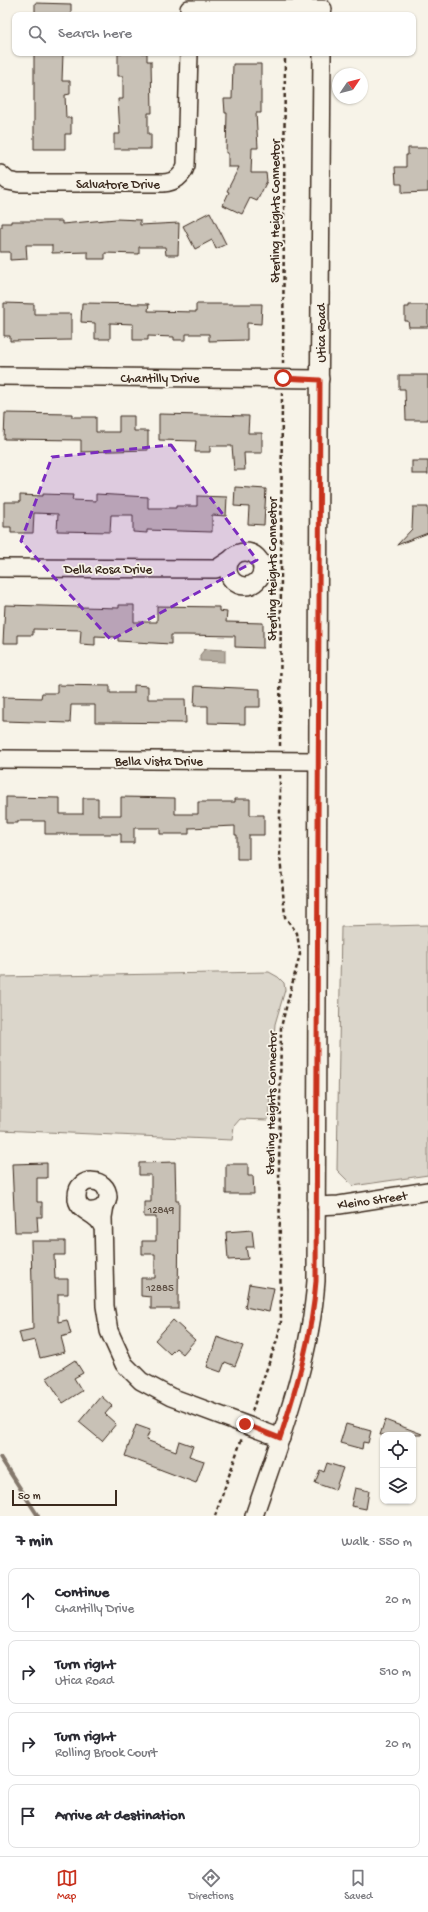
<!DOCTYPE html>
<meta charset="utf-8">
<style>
:root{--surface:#fff;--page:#f7f7f7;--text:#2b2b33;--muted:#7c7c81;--line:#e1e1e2;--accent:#c8321e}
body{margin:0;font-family:"Gochi Hand",sans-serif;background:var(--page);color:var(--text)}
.controls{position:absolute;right:12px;bottom:12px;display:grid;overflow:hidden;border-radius:8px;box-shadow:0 1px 3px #0004}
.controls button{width:36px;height:36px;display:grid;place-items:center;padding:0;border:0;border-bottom:1px solid var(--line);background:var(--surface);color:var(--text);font:20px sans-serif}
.compass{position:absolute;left:332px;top:68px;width:36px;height:36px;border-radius:50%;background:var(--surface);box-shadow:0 1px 3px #0004;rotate:55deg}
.scale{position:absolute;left:12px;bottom:10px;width:105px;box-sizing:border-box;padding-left:4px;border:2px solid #3b2a1e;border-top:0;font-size:11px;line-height:14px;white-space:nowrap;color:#3b2a1e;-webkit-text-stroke:3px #f7f3e8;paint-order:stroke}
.stop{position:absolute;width:12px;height:12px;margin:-9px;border:3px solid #c8321e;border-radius:50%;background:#fff}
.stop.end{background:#c8321e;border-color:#fff;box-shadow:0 1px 4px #0008}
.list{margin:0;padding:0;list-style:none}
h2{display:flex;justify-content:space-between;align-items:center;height:52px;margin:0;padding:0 16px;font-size:17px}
h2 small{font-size:13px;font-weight:400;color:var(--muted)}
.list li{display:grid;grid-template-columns:26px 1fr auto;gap:12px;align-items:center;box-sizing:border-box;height:64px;margin:0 8px 8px;padding:0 8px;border:1px solid var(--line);border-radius:8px}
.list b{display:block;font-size:15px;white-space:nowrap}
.list p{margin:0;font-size:13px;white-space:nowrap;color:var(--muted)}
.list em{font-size:13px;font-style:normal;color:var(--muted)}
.icon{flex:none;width:22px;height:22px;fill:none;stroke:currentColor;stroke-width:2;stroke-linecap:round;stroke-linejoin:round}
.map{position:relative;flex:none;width:428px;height:1516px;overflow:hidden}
.search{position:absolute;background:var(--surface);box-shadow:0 1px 3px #0004;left:12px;right:12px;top:12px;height:44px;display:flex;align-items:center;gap:10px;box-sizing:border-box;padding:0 14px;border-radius:8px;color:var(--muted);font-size:15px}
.sheet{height:340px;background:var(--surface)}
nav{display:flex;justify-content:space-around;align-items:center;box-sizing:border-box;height:56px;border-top:1px solid var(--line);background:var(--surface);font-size:11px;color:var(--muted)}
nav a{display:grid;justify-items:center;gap:2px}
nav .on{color:var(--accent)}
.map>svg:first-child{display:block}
</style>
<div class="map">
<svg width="428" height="1516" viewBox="0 0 428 1516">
<rect width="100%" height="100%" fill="#f7f3e8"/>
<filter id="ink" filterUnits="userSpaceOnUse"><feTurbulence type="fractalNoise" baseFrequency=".025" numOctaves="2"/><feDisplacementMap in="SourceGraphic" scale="8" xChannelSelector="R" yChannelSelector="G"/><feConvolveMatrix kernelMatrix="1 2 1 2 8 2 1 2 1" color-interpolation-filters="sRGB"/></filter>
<g filter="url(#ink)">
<g fill="#dbd6cb" stroke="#8b8074">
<polygon points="428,925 428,1175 353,1186 337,1170 341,927"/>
<polygon points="269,972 278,977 284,983 285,990 275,1024 268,1120 240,1119 234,1126 232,1140 0,1130 0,977"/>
</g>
<polygon fill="#b4aca0" stroke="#84786c" points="205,649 225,650 225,662 200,661 200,655"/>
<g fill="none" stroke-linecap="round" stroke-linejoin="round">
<polyline stroke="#84786c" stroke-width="4" points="0,1457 38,1516"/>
</g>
<g fill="#c8c1b6" stroke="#3b2a1e">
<polygon points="35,3 71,4 71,15 35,15"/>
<polygon points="34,53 63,53 62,81 70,81 70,94 65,95 66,118 71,118 71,134 65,134 65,149 34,149"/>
<polygon points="118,53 147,53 147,61 151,61 152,113 148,113 148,134 151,134 151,149 114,149 114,134 120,134 118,99 123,99 123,76 118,76"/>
<polygon points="233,64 261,64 261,113 256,113 258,148 252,148 251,173 266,173 267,181 257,201 250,198 242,214 223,205 229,192 227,191 239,167 228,167 228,153 226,153 227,113 225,113 224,99 232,99"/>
<polygon points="408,148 428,148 428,192 402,193 402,184 396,184 395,167 406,167 406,155 408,155"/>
<polygon points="210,212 226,244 216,249 212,240 195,249 183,226"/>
<polygon points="116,219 140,220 140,225 179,223 178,255 166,255 165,247 139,247 139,254 105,253 105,259 88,259 88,252 52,253 52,245 26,245 27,259 10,260 10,252 0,252 0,227 2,227 2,223 11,223 11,221 62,221 62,224"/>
<polygon points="4,303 34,304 34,314 71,314 71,340 10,341 10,336 4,336"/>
<polygon points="82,303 149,304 148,311 196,312 196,304 262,304 261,324 247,323 247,340 209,341 209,334 186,334 186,340 174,340 174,337 148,336 148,340 133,340 133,324 110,323 110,339 95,339 95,323 81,322"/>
<polygon points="409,305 428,305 428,327 409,327 408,321 405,321 405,307 409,307"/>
<polygon points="399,375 428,375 428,420 406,420 405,389 399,389"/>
<polygon points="5,413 72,414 72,417 96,417 96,432 119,432 119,416 134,416 134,431 148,431 148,450 81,452 81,440 4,439"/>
<polygon points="159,414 249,416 248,433 262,433 262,453 244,453 245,470 234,470 232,446 210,446 210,452 195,452 196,441 159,440"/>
<rect x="412" y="461" width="16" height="13"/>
<polygon points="235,487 266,489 264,525 248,524 249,507 234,506"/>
<polygon points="43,494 73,495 72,500 96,501 96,494 148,497 148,508 176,508 176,506 197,506 197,496 227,497 226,516 212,515 212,532 147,530 147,533 133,532 133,515 111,515 110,532 57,531 58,514 34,513 33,533 11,533 11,527 4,527 4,502 20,502 20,495 43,496"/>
<polygon points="413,507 428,507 428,533 397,545 412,529"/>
<polygon points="5,605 119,608 119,605 134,605 134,622 157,622 157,606 219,607 219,611 227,612 226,622 263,623 263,648 235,647 235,636 186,635 171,635 171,644 118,641 118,637 95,636 95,645 80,644 81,630 33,629 33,635 18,635 18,643 3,643"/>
<polygon points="57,685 110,686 110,693 134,693 134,685 148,686 148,699 185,699 186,723 95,722 95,705 71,705 70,723 3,721 3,697 41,698 42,693 57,693"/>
<polygon points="195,686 260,689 260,707 245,707 245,724 208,723 208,706 194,706"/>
<polygon points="6,797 60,798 60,814 83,814 83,798 98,798 98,815 121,815 121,797 175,798 175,814 198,814 198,802 235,802 235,799 250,799 250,815 264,815 264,835 249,835 249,859 237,859 237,835 235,835 235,826 189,828 189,834 160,834 160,828 134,828 134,843 121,843 121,834 45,834 45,821 18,821 18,823 6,823"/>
<polygon points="175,1162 176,1201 179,1201 178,1309 151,1309 151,1297 141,1296 141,1278 155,1278 155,1254 142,1254 142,1241 156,1241 156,1217 144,1217 144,1202 151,1202 151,1175 139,1175 139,1163"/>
<polygon points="47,1163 47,1178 37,1178 37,1202 42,1202 42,1217 37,1217 38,1232 15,1232 12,1164"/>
<polygon points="226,1164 248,1164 248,1176 253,1176 254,1194 226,1194"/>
<polygon points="252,1230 254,1247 246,1247 248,1259 228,1260 226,1232"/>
<polygon points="31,1241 65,1241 65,1255 54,1255 55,1279 68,1279 68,1294 58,1294 58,1322 67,1320 71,1334 61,1337 65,1352 40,1358 35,1340 22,1343 19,1332 33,1329"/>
<polygon points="249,1284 274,1288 269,1312 245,1307"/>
<polygon points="173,1320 195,1340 183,1354 176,1348 170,1354 155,1340"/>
<polygon points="217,1337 243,1346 235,1366 225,1362 221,1372 207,1367"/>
<polygon points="75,1360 83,1373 74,1378 82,1391 63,1403 47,1378"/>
<polygon points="101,1396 112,1406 105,1414 116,1424 102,1441 79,1422"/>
<polygon points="385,1420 422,1434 422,1435 380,1435"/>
<polygon points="346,1424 371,1431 368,1443 363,1442 362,1449 340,1443"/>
<polygon points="136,1425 150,1430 146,1440 176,1451 179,1441 193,1446 189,1456 204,1461 196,1483 125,1456"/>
<polygon points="327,1463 343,1468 335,1490 315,1483 320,1470 324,1472"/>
<polygon points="355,1488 369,1491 366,1509 351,1506"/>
</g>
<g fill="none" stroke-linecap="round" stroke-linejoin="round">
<g stroke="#3b2a1e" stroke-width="20">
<g id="minor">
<polyline points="189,9 323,9"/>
<path d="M0 174 8 181 18 183H163C175 182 182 177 186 165L189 53"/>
<polyline points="0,376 320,379"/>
<circle cx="245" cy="569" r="17"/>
<polyline points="0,568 216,569 231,559"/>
<polyline points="0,759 318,761"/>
<polyline points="105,1205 103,1217 105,1306 109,1331 124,1364 141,1381 171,1397 281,1438"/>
<polyline points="316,1206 339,1205 428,1191"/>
<path d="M88 1211C97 1212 107 1208 108 1197 108 1177 77 1175 77 1196 76 1208 88 1211 96 1218 99 1220 101 1224 103 1227"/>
<path d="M254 1516C280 1439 310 1363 316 1281L319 426 322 53"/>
</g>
</g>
<g stroke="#3b2a1e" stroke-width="2.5" stroke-dasharray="4 3" stroke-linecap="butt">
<polyline points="283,364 285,53"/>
<polyline points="280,746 282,393"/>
<polyline points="252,1411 278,1337 281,1322 279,1170 281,1027 300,954 297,933 285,917 280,855 280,775"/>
<polyline points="215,1516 242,1438"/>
</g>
<use href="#minor" stroke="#f7f3e8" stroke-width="17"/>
</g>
</g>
<g fill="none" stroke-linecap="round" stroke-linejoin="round" filter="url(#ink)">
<path stroke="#c8321e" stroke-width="5" d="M245 1424 280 1438C297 1386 312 1336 316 1281L320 380 283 378"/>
</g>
<path fill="#7b2cbf" fill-opacity="0.2" stroke="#7b2cbf" stroke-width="3" stroke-dasharray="8 5" stroke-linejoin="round" d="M171 445 257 560 111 640 21 541 52 457Z"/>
<g text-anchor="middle" stroke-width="3.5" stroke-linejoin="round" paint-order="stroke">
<g font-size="11" fill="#5e5044">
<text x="161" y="1213">12849</text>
<text x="160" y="1291">12885</text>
</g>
<g font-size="13" fill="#3b2a1e" stroke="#f7f3e8">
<text x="118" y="188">Salvatore Drive</text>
<text transform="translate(274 211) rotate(-90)" y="5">Sterling Heights Connector</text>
<text transform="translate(320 333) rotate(-90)" y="5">Utica Road</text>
<text x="160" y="382">Chantilly Drive</text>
<text x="108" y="573">Della Rosa Drive</text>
<text transform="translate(271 569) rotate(-90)" y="5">Sterling Heights Connector</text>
<text x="159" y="765">Bella Vista Drive</text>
<text transform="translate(270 1103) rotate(-89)" y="5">Sterling Heights Connector</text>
<text transform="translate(372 1199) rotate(-8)" y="5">Kleino Street</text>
</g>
</g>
</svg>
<div class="controls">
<button><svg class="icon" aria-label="locate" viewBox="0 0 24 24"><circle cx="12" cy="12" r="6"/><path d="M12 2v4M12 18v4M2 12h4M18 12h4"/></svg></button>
<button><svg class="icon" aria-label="layers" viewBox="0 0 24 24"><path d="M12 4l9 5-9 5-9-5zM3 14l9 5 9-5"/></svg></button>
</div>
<svg class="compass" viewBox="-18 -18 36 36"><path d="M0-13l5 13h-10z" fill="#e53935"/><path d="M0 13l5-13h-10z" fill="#7c7c81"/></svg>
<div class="scale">50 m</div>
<div class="stop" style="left:283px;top:378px"></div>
<div class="stop end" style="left:245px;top:1424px"></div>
<div class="search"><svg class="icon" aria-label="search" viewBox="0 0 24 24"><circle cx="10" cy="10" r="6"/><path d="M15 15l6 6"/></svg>Search here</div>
</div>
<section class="sheet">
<h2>7 min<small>Walk · 550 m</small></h2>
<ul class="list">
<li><svg class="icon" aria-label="ahead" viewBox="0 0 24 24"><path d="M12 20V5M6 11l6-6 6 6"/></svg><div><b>Continue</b><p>Chantilly Drive</p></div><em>20 m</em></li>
<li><svg class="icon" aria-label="right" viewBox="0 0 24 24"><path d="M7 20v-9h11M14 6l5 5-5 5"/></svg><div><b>Turn right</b><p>Utica Road</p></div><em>510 m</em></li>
<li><svg class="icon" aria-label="right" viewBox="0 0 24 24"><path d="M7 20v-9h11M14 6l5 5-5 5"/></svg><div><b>Turn right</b><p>Rolling Brook Court</p></div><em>20 m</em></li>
<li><svg class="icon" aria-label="arrive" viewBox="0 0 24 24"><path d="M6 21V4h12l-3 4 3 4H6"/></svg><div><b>Arrive at destination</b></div></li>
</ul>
</section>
<nav>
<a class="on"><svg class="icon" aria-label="map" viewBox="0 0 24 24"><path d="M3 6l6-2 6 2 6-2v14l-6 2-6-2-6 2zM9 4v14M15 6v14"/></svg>Map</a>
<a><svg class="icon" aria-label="directions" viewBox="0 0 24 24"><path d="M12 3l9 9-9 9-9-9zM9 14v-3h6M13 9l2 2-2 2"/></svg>Directions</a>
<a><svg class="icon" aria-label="saved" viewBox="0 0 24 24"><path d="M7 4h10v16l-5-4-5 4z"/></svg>Saved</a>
</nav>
